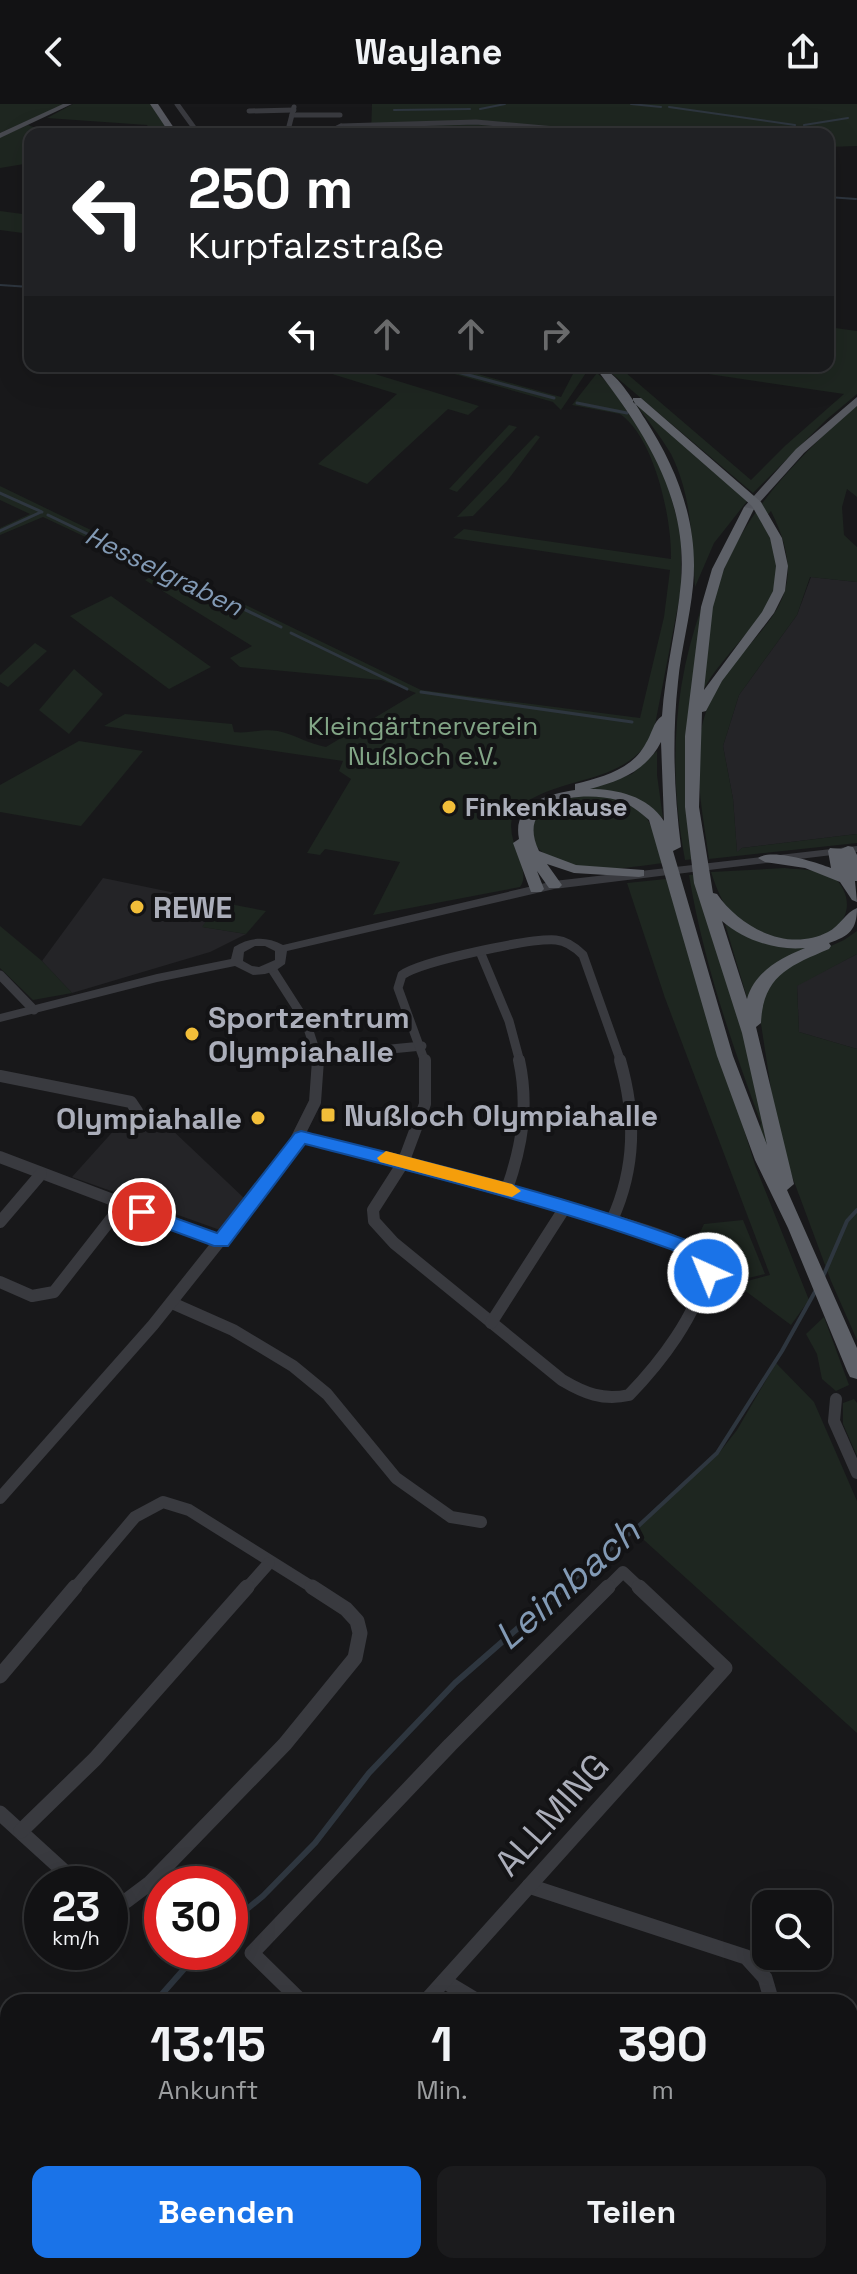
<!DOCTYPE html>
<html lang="de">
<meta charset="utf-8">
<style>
body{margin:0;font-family:"Space Grotesk",sans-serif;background:#1b1b1d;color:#f1f3f6;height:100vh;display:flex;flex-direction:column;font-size:30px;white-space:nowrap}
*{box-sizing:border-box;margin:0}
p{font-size:26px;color:#9c9ea0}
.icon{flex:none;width:44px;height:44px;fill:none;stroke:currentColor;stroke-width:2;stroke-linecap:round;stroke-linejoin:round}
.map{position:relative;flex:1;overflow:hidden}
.sheet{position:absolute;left:0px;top:1890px;width:858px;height:280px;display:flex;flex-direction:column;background:#121214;border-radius:24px 24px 0 0;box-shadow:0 8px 32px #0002,0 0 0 2px #313234}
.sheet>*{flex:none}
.banner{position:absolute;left:24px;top:24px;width:810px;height:244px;border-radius:16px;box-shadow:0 8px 32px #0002,0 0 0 2px #313234;background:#202124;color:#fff;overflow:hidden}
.buttons{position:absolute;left:752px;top:1786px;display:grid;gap:16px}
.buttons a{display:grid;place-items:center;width:80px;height:80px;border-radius:16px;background:#121214;box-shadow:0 8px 32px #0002,0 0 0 2px #313234;font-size:40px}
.speed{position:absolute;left:24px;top:1762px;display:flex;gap:16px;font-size:40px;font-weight:700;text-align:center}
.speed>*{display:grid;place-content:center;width:104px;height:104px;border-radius:50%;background:#121214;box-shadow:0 8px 32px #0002,0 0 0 2px #313234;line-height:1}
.speed small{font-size:20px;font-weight:400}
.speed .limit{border:12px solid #d22;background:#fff;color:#111}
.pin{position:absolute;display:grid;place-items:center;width:68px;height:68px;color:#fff;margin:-34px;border:4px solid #fff;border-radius:50%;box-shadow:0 2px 8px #0007}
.me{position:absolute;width:88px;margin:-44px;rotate:316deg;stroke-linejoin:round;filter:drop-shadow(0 0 6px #0008)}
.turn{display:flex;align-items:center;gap:28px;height:168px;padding:0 32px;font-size:36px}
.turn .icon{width:104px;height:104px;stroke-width:2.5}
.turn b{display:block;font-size:56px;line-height:68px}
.lanes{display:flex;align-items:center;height:76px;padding:0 32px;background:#0003;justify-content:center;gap:40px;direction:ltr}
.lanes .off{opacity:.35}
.eta{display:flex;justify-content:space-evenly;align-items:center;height:136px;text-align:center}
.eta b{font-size:48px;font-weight:800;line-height:56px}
.button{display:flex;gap:16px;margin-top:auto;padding:16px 32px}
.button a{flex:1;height:92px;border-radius:16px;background:#1a73e8;color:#fff;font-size:32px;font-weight:800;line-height:92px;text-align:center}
.button a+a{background:#1b1b1d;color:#f1f3f6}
header{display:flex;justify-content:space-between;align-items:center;height:104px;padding:0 32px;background:#121214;font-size:36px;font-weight:800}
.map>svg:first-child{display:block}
.built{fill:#242427}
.green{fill:#1e2620}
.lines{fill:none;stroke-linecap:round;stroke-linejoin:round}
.stream-far3{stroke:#2e363f;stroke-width:2}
.stream-far2{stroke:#2e363f;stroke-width:3}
.stream-far1{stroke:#2e363f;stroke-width:4}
.stream{stroke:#2e363f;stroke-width:6}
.minor-far3{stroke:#393a3f;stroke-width:5}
.minor-far2{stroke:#393a3f;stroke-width:9}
.minor-far1{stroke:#393a3f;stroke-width:12}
.minor{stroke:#393a3f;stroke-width:15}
.tertiary{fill:#393a3f;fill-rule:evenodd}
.secondary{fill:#47494f;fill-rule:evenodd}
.primary{fill:#55575e;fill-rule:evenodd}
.trunk{fill:#5d6067;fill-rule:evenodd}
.route{fill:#1a73e8;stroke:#114b97;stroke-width:2}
.slow{fill:#f59e0b}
.poi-dot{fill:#f2be39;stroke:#131315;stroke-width:3}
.labels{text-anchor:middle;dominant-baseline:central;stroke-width:8;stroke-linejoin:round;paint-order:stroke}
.far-water-label{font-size:26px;font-style:italic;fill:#829ab5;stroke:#131315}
.far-park-label{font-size:26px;fill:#82a586;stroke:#131315}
.far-poi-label{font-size:26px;font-weight:bold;fill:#abaeba;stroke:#131315;text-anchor:start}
.poi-label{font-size:30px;font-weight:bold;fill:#abaeba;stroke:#131315;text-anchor:start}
.near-street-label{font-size:36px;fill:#abaeba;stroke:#131315}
.near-water-label{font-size:38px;font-style:italic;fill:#829ab5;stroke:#131315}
</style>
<header><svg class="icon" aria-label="back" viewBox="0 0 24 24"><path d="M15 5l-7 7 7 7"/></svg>Waylane<svg class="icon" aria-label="share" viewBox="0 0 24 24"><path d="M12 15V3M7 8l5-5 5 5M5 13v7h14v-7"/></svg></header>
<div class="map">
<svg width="857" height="2170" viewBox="0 0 857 2170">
<rect width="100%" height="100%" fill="#18181a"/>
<g class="built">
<polygon points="811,473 857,478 857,730 742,744 737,749 733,695 723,642 739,591 797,511"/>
<polygon points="103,774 219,798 203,823 246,830 210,848 72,889 42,857"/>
<polygon points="857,850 857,945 799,928 797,881"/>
<polygon points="151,1006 245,1095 220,1126 72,1073 126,1013 131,1017"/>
</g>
<g class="green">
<polygon points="0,0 65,0 0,29"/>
<polygon points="73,0 151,0 171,30 153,30 147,21 47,14"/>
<polygon points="372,0 857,0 857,42 828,43 828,30 607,30 520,21 518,25 499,25 497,30 371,30"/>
<polygon points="28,21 41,26 89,29 30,30 30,59 0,64 0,33"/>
<polygon points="0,107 30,111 30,130 0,126"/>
<polygon points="828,223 857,227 857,290 826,316 753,389 603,262 618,262 751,376 786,341 844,290 654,262 828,262"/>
<polygon points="306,262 349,262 479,302 468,311 448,305 367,380 318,360 397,290"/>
<polygon points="426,262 449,262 561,293 577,262 590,263 561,306 553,298"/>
<path d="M597,269L609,280L662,360L681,430V486L654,626C633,676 578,671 535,693C530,696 523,698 519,702C495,729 535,763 520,783L373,811L400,758L325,745L320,751L307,749L351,675L339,667L343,657L104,622L125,610L232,620L234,628C249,630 262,624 278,627C296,631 309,640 326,643L416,589L381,576L240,563L230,554L252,542L145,476L160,468L43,413L0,431V424L30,410L0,396V382L421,586L640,614L664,513L670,466L453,434L464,425L671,455C672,416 655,334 620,310L572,301Z"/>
<path d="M632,295L748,396L714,439L695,483C692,437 692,392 671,350C660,331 645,313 632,295Z"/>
<path d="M857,300V393L847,385L842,403L844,431L857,443V478L810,473L797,511L739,591L723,642L733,695L737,748L742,744L857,730V739L709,755C703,709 690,653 706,608C737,524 824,513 771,407L761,418C811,493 732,530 701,590C704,563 705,536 711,510C728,421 793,359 857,300Z"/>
<polygon points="509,321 517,323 457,388 449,385"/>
<polygon points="536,331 540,333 507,377 473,412 457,413"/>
<polygon points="111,492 211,563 169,585 70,512"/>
<path d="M701,505L695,755L685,756C669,670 672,588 701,505Z"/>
<polygon points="35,539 47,547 8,583 0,578 0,571"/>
<polygon points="74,565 103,590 69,630 39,606"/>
<polygon points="79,637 143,647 81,722 0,708 0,681"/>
<polygon points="657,647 657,671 663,714 650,704 585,686 632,670"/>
<path d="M597,691C648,699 650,713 663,759C626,764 586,771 552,754C539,747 532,741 532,726C533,697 575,692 597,691Z"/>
<path d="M785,764C799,766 821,765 833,772C857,795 849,823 817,835C799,841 767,836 751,828C729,817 718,789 711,768Z"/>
<path d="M698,770L746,932L769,1048L758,1030L761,1019C731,938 703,856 689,771Z"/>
<polygon points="666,775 755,1061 809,1196 791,1221 736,1180 770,1171 665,894 627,779"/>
<polygon points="219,798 266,807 246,830 202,823"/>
<path d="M725,820L764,839L810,843C780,854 760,867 748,897Z"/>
<polygon points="0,822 42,857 72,889 33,896 0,864"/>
<polygon points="857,827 857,850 797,882 799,928 857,945 857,1236 831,1177 779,1037 759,907 772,874 793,859 844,836"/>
<polygon points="743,1116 765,1170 732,1178 721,1160 694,1141 704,1120"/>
<polygon points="824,1213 849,1281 836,1287 822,1275 817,1250 806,1230"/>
<polygon points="776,1259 814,1298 857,1397 857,1629 634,1427 719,1349 737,1326"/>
<polygon points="854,1295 857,1299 857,1352 843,1320 843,1299"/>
</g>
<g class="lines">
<g class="stream-far3">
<polyline points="631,0 661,3"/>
<polyline points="669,3 795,21"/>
<polyline points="480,5 505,0"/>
<polyline points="394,6 470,5"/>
<polyline points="804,21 848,14"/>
<polyline points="828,93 856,95"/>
<polyline points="0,181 30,183"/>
</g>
<g class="stream-far2">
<polyline points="435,262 554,294"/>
<polyline points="577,299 627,309"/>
<polyline points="0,389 42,408"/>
<polyline points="48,411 281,523"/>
<polyline points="0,427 41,408"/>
<polyline points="291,529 407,585"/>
<polyline points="421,588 632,618"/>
</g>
<g class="stream-far1">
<polyline points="822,1175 847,1117 857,1106"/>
<polyline points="562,1485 633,1427 717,1349 782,1247 816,1186"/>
</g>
<g class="stream">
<polyline points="230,1819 263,1792 315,1739 369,1669 455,1579 565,1483"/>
<polyline points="155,1898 199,1848"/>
<polyline points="144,2170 145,2162"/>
</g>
<g class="minor-far3">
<polyline points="177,0 195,25 208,30"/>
<polyline points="249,7 294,6"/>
<polyline points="292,11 340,11"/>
<polyline points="341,22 476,18 612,30"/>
<polyline points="287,30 294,3"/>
<polyline points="325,30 341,22"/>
</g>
<g class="minor-far2">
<polyline points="481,850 509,917 520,958"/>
<polyline points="272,865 306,918 319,958"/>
<polyline points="0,871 34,906"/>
<polyline points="319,952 422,942"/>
<path d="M425,958L398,884L402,871C422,857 531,834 556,836C567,837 575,843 583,851L621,958"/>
</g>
<g class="minor-far1">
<polyline points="0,972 131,998 137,1007"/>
<polyline points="301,1033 403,1059"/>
<polyline points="0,1053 221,1137"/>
<polyline points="403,1059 612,1116"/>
<path d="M403,1059L373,1106L374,1117L394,1139L562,1276C584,1289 603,1297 629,1291C661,1258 697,1211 707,1165C691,1135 643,1127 612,1116"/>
<polyline points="403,1059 425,1000 425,956"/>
<path d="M507,1085C522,1042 529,1002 519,956"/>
<path d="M612,1116C636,1063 636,1012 620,956"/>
<polyline points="0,1118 41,1070"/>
<polyline points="0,1178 32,1192 54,1188 122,1101"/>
<polyline points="172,1199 233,1226 293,1262 327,1290 396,1374 451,1413 481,1418"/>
<polyline points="491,1219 566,1102"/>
<polyline points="836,1295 834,1317 857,1369"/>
<polyline points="0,1394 153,1221 289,1050 315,998 318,956"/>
<polyline points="74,1485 135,1413 163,1398 189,1406 315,1485"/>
<polyline points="246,1485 269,1459"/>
<polyline points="606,1485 623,1468 641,1485"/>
</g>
<g class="minor">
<polyline points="0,1572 75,1483"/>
<polyline points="0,1709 78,1780"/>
<polyline points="21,1727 95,1655 247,1483"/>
<polyline points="529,1782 746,1853 765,1874 772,1898"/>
<polyline points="110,1800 126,1797 150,1779 285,1640 355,1554 360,1529 357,1517 346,1505 312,1483"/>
<polyline points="444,1877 479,1898"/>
<polyline points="302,1898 252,1849 450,1641 608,1483"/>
<polyline points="425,1898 725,1564 639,1483"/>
<polyline points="217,2162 223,2170"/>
</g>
<path class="tertiary" d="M857,742V748L554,785L287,847L285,860L275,867L265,870L253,871L235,862L157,878L0,918V910L157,870L231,855L234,843C250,833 266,832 283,841L554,777ZM255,842H265L275,847V856L259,863L252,862L243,857L244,848Z"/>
<g class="secondary">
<polygon points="63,0 72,0 0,34 0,29"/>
<polygon points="0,2024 8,2027 8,2052 0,2049"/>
<polygon points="528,2162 560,2162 564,2170 532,2170"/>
</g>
<g class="primary">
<polygon points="150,0 158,0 178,30 170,30"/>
<polygon points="857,293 857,302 804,349 752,407 744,407 744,403 796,345"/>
</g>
<g class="trunk">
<path d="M603,264C620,273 635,299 645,315C678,366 699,421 693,482C690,514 681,546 678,578C672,633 674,688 681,743L673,747L733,952L767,1041L742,929L694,779L685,703V632L701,503L712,465L744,403L754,405L724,465L713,503L704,586L762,508L773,487L776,462L770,434L752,402L633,298V294H641L761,398L782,434L788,462L785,487L774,509L722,577L706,607L702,608L699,703L713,789L717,790C740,823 787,849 828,828C840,822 846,808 857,804C857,826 849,832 829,839L831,842L829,845C789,862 763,872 761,919L756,923L794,1080L787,1086L857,1244V1275L850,1273L847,1267L788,1124L755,1056L717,952L649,716C640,708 629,699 617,696C581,686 514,695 539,747L576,761L644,766V772L639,773L574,769L547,760L562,781L559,784H549L537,767L544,785L541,788H531L513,739L519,735C512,700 547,690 575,686V680C602,673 632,666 646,639C652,630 653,618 662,612C665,567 677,523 681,478C688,395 646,330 598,267ZM661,638L664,717C648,692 617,685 590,685C620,677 646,667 661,638ZM722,817C744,836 776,847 805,844C781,854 755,867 747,895Z"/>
<path d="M848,742L853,743L857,751V777H855L857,798L852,796L840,778L805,764L765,758L758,754C772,744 815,758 831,764L828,747L830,744L841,745Z"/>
</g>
</g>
<path class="route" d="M301,1027C435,1060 568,1092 697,1140L708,1149L717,1169L714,1174H701L694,1158L684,1150C560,1104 433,1073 305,1040L228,1142H214L135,1113L133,1108L142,1102L217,1129L295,1029Z"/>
<polygon class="slow" points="386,1047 512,1080 521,1087 512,1093 380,1058 377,1054"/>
<g class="poi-dot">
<circle cx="449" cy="703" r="8"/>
<circle cx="137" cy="803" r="8"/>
<circle cx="192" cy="930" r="8"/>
<rect x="320" y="1003" width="16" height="16" rx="4"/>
<circle cx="258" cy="1014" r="8"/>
</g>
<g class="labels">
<g class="far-water-label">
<text transform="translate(164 467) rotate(26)">Hesselgraben</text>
</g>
<g class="far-park-label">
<text x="423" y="622">Kleingärtnerverein<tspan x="423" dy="30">Nußloch e.V.</tspan></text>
</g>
<g class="far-poi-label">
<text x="465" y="703">Finkenklause</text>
</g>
<g class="poi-label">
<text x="153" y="803">REWE</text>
<text x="208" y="913">Sportzentrum<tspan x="208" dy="34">Olympiahalle</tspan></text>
<text x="344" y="1011">Nußloch Olympiahalle</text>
<text x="242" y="1014" text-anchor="end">Olympiahalle</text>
</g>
<g class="near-street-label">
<text transform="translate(552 1711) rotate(-48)">ALLMING</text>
</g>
<g class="near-water-label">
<text transform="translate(567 1480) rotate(-41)">Leimbach</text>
</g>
</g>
</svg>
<div class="buttons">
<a><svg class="icon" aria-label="search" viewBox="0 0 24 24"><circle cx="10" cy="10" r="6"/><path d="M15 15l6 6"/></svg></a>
</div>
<div class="speed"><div>23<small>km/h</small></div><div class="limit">30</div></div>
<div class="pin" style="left:142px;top:1108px;background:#d93025"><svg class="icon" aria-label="arrive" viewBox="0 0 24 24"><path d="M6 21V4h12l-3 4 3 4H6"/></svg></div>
<svg class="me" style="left:708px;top:1169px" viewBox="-20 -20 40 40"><circle r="17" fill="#1a73e8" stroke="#fff" stroke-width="3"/><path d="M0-11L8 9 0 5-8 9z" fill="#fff"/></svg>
<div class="banner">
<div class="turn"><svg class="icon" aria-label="left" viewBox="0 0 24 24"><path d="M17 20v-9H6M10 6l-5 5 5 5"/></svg><div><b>250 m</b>Kurpfalzstraße</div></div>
<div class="lanes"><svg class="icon" aria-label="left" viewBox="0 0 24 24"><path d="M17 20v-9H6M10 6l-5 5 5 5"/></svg><svg class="icon off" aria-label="ahead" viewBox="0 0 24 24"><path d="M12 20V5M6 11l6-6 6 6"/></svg><svg class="icon off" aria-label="ahead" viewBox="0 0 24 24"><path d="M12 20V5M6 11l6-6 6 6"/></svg><svg class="icon off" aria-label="right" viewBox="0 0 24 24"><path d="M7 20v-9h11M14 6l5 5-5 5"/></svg></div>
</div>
<section class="sheet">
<div class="eta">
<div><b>13:15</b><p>Ankunft</p></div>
<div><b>1</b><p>Min.</p></div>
<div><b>390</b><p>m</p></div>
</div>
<div class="button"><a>Beenden</a><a>Teilen</a></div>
</section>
</div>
